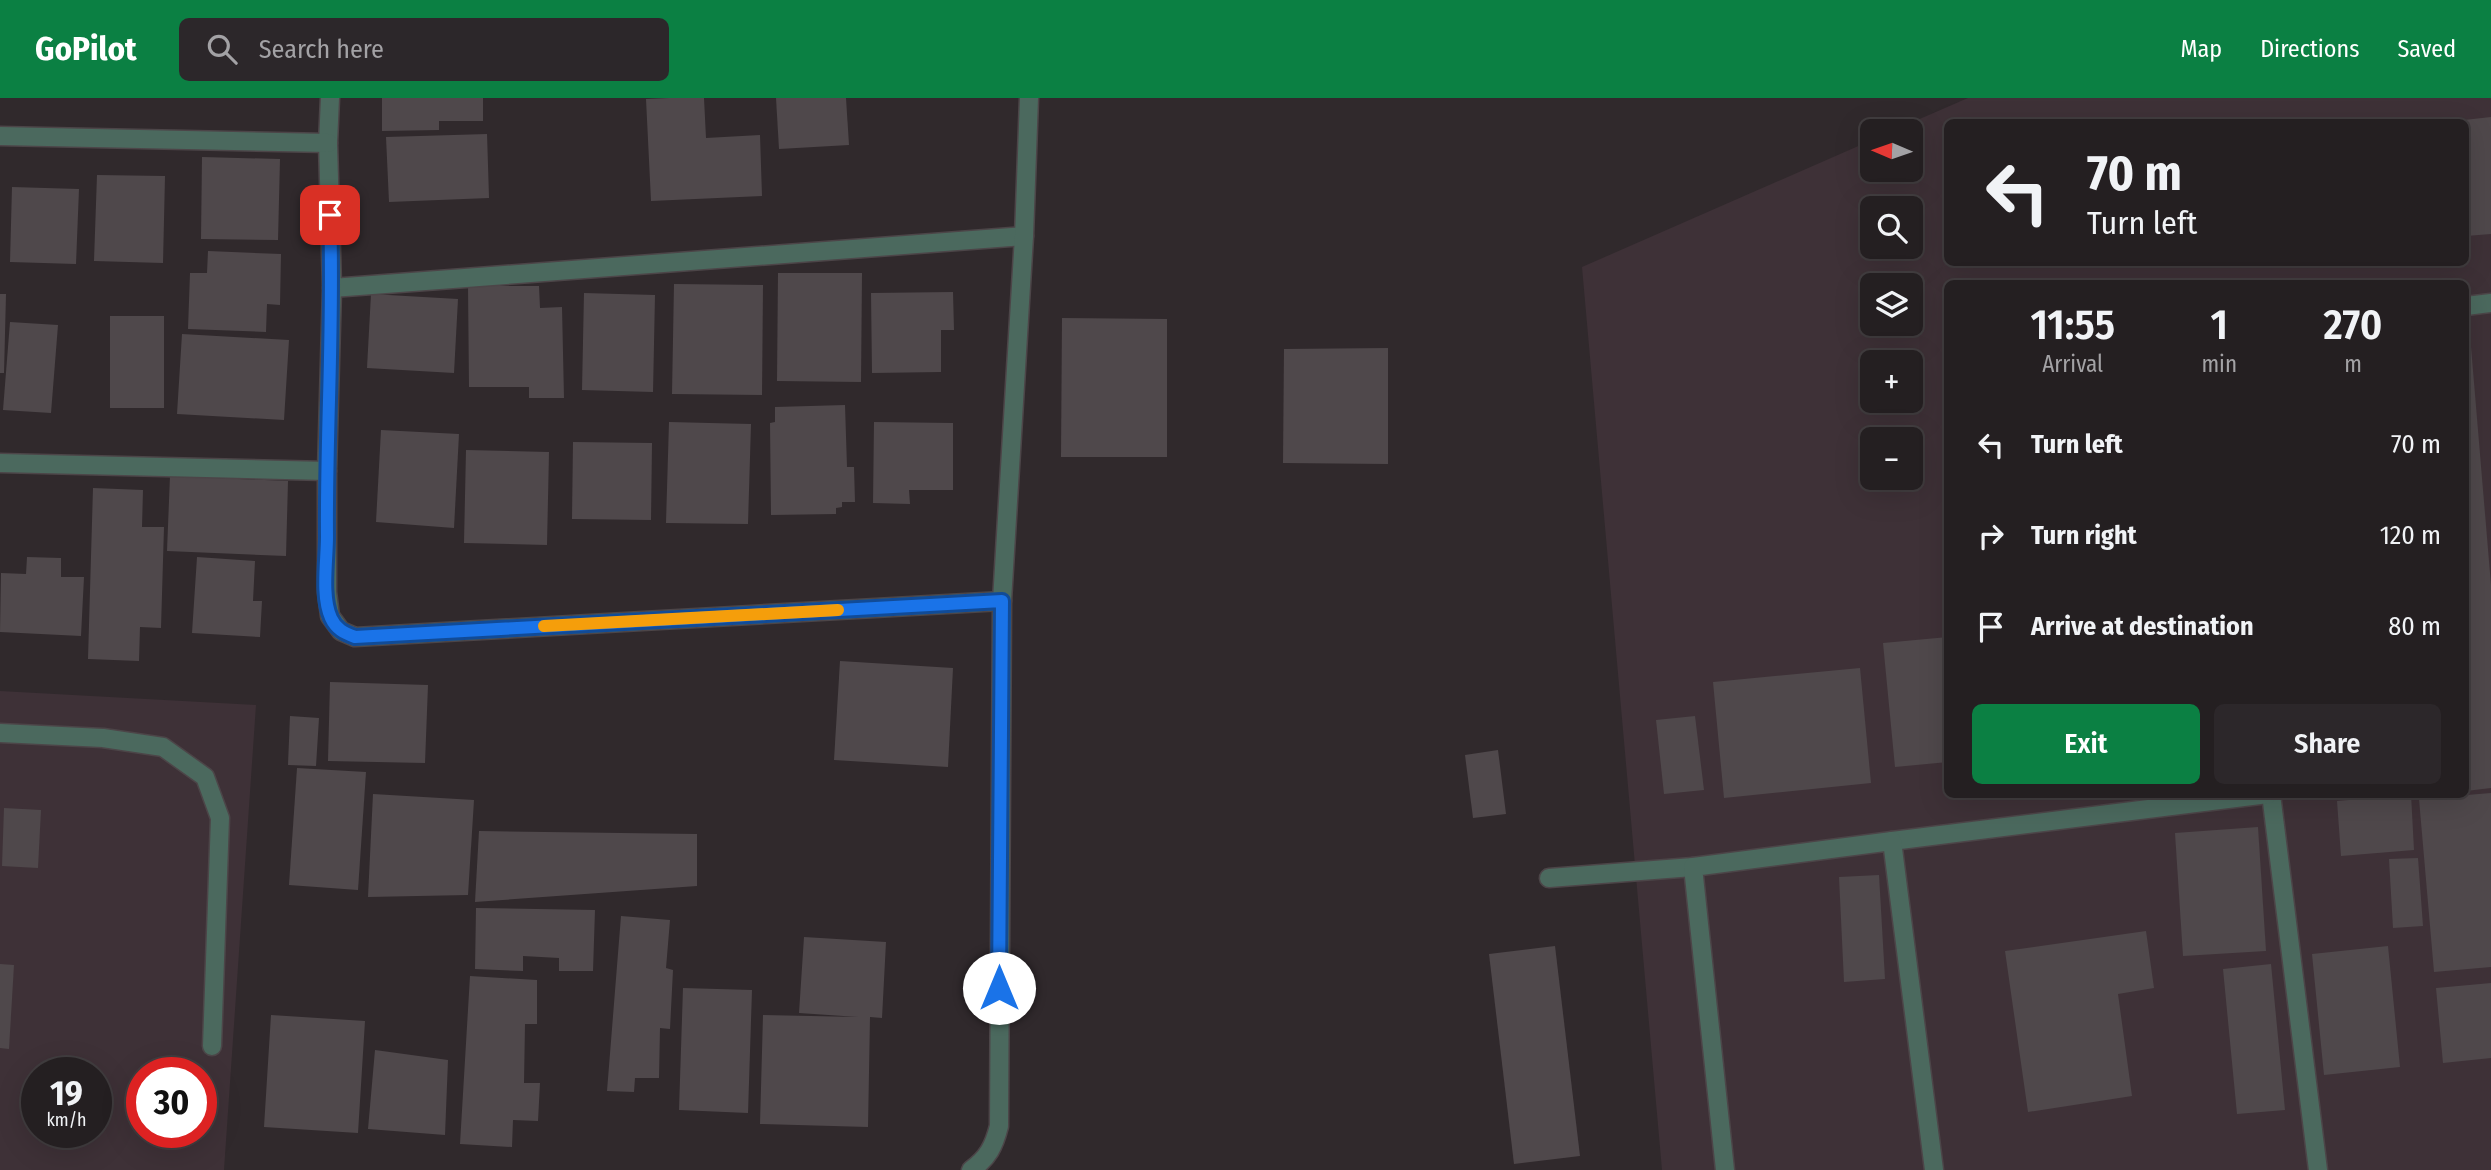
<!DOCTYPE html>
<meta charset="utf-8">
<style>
body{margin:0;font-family:"Fira Sans Condensed",sans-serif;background:#2c272a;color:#f1f3f6;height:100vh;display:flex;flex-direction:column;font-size:26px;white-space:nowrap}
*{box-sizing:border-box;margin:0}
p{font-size:23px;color:#a3a2a5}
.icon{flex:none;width:38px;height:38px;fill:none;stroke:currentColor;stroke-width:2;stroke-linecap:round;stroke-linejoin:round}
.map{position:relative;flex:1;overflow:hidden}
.side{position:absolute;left:1944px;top:182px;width:525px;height:518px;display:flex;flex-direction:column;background:#241f21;border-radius:10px;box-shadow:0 7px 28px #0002,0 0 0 2px #413d3f}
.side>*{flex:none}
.guide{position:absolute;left:1944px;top:21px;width:525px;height:147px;border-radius:10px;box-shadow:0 7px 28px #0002,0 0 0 2px #413d3f;background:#241f21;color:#f1f3f6;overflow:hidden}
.needle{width:46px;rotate:272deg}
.controls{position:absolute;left:1860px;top:21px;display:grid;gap:14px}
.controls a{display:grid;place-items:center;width:63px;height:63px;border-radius:10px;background:#241f21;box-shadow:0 7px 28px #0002,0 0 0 2px #413d3f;font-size:35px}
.speed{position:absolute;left:21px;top:959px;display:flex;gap:14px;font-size:35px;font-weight:700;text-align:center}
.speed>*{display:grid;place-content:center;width:91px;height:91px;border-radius:50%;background:#241f21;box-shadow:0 7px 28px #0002,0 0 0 2px #413d3f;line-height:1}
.speed small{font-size:18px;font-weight:400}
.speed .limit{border:10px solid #d22;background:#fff;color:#111}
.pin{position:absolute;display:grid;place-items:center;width:60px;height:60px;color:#fff;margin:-30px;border-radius:14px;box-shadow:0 4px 10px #0006}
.me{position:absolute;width:77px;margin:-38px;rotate:0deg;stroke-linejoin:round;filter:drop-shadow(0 0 5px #0008)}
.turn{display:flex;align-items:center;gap:24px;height:147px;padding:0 28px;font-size:32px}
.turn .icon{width:91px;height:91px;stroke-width:2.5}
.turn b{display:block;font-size:49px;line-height:60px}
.eta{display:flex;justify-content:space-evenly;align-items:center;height:119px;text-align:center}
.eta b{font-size:42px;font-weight:600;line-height:49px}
.button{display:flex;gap:14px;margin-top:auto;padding:14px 28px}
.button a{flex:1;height:80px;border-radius:10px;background:#0b8043;color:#fff;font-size:28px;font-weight:600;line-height:80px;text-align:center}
.button a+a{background:#2c272a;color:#f1f3f6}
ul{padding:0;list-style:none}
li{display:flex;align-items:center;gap:21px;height:91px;padding:0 28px}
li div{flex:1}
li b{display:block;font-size:26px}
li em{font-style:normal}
header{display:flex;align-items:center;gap:42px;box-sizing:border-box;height:98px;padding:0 35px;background:#0b8043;color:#fff}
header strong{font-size:33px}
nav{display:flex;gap:38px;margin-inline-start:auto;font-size:24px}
.search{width:490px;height:63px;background:#2c272a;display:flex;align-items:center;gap:18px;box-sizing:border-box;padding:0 24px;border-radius:10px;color:#a3a2a5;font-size:26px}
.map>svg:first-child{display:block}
.built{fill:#3e3137;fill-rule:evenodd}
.building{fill:#4f484b}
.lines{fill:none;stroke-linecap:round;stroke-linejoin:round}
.lane-casing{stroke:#4c4548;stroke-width:21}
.street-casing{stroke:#4c4548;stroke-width:21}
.lane{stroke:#4b695e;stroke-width:18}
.street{stroke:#4b695e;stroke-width:18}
.route-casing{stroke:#114b97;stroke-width:18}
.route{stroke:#1a73e8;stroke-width:12}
.slow{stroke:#f59e0b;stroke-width:12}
</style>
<header>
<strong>GoPilot</strong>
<div class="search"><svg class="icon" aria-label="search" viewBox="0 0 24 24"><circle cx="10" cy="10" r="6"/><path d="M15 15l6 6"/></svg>Search here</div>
<nav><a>Map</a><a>Directions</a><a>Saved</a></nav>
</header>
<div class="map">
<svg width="2491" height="1072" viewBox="0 0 2491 1072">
<rect width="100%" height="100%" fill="#30292c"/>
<g class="built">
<path d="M1968,0H2491V1072H1662L1582,169L1872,42V72H1911V33H1892ZM1948,24H2466V164H1948ZM1872,110H1911V149H1872ZM1948,186H2466V696H1948ZM1872,187H1911V226H1872ZM1872,264H1911V303H1872ZM1872,341H1911V380H1872Z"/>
<path d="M0,593L256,607L224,1072H0ZM37,975H96V1034H37ZM142,975H201V1034H142Z"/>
</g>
<g class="building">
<polygon points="382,0 483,0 483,23 439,23 439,32 382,33"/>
<polygon points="669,0 704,0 706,40 760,37 762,98 651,103 646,1"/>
<polygon points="776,0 846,0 849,47 779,51"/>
<polygon points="2491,19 2491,136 2466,138 2466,24 2455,23"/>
<polygon points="487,36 489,100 389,104 386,39"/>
<polygon points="202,59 280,61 278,142 201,141"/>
<polygon points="97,77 165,78 163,165 94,163"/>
<polygon points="12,89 79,91 76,166 10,164"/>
<polygon points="208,153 281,156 280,207 267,206 266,234 188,231 190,175 207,175"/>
<polygon points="778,175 862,175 861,284 777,283"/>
<polygon points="674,186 763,187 762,297 672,296"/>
<polygon points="468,188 539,188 540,210 562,209 564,300 529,300 529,289 469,289"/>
<polygon points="953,194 954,232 941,232 941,274 872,275 871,195"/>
<polygon points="584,195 655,197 653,294 582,292"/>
<polygon points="0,196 6,196 4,275 0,275"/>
<polygon points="371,196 458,201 454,275 367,270"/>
<rect x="110" y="218" width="54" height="92"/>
<polygon points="1062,220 1167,221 1167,359 1061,359"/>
<polygon points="10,224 58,227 51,315 3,312"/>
<polygon points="2466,225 2469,225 2491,487 2491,690 2466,693"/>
<polygon points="182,236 289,242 284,322 177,316"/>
<polygon points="1388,250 1388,366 1283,365 1284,251"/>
<polygon points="845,307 847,369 854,369 855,404 842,404 842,409 836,410 836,416 771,417 770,325 775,324 775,309"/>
<polygon points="669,324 751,326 748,426 666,425"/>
<polygon points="874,324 953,325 953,392 909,392 910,406 873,405"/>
<polygon points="381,332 459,336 454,430 376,424"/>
<polygon points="573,344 652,345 651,422 572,421"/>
<polygon points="466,352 549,354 547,447 464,445"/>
<polygon points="170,378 288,383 286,458 167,453"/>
<polygon points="93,390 143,392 142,429 164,429 161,530 140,529 139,563 88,561"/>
<polygon points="27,459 61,460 61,479 84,479 81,538 0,534 1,475 26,476"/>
<polygon points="197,459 255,463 253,503 262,503 260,539 192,535"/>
<polygon points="1948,539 1948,664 1895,669 1883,545"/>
<polygon points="840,563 953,570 948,669 834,662"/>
<polygon points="1860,570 1871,685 1724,700 1713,584"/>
<polygon points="330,584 428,587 425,665 328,663"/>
<polygon points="290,618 319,620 316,668 288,667"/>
<polygon points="1695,618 1704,692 1664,696 1656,622"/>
<polygon points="1498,652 1506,716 1473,720 1465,657"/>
<polygon points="297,670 366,674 358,792 289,787"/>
<polygon points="2491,695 2491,869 2434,874 2419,701"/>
<polygon points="373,696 474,702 468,797 368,799"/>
<polygon points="2373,696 2411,696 2414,752 2341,758 2337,703 2373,700"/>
<polygon points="4,710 41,712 38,770 2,768"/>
<polygon points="2258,729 2266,853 2183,858 2175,735"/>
<polygon points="479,733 697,736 697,788 475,804"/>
<polygon points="2418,760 2423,828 2393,830 2389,761"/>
<polygon points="1879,777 1885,881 1844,884 1839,779"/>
<polygon points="476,810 595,812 593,873 559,873 559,860 523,858 523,873 475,871"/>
<polygon points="621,818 670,822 666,870 673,872 670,931 660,930 659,980 635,980 634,994 607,993"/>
<polygon points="2146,833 2154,890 2118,896 2132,998 2028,1014 2005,853"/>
<polygon points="804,839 886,844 882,920 870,919 868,1029 760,1026 763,917 858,919 799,915"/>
<polygon points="1555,848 1580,1058 1514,1066 1489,856"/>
<polygon points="2388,848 2400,969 2324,977 2312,856"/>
<polygon points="0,866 14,867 9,951 0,950"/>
<polygon points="2271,866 2285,1012 2237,1016 2223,871"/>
<polygon points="470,878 537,882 537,926 525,926 524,985 540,985 538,1023 513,1022 512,1049 460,1046"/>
<polygon points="2491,885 2491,960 2443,965 2436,890"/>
<polygon points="683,890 752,892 748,1015 679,1012"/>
<polygon points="271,917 365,923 358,1035 264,1029"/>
<polygon points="375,952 448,962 445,1037 368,1031"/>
</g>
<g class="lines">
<defs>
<g id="lane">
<polyline points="2466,208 2491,205"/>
<polyline points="0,635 103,640 163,649 205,679 220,720 212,948"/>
<polyline points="2271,696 2318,1072"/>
<polyline points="1892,743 2268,696"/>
<polyline points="1549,780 1693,769"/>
<polyline points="1725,1072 1693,769 1892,743 1934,1072"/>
</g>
<g id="street">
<polyline points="330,0 328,45 332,190 1024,138"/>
<polyline points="0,38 328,45"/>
<polyline points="332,190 327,373 327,494 330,518 341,533 355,539 1002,503"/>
<polyline points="0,365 327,373"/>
<path d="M971,1072C988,1060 994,1048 999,1028L1002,503L1024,138L1029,0"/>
</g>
</defs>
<use href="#lane" class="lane-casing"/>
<use href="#street" class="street-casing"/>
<use href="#lane" class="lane"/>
<use href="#street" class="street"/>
</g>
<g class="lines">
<defs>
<path id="route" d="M330,117C334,225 326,332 327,439C327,463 321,498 331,520C336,531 344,535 355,539L1002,503L999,890"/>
</defs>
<use href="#route" class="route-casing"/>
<use href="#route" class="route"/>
<polyline class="slow" points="544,528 838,512"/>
</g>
</svg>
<div class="controls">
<a><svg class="needle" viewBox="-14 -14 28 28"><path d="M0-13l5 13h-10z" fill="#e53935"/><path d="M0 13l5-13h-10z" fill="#a3a2a5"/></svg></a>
<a><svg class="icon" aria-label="search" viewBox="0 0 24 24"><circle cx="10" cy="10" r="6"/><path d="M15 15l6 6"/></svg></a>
<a><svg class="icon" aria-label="layers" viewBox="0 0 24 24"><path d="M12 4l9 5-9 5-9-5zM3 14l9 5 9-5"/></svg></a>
<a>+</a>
<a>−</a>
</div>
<div class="speed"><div>19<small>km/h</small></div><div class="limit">30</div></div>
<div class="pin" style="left:330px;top:117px;background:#d93025"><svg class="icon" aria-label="arrive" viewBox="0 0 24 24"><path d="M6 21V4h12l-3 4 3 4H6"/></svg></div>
<svg class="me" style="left:999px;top:890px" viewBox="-20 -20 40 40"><circle r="19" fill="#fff"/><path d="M0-13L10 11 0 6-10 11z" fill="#1a73e8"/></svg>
<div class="guide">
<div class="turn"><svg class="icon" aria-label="left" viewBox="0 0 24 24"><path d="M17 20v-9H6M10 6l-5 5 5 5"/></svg><div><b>70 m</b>Turn left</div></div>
</div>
<section class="side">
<div class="eta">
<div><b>11:55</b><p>Arrival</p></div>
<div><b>1</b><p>min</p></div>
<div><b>270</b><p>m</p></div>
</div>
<ul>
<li><svg class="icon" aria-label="left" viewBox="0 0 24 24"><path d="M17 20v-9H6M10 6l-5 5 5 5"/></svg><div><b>Turn left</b></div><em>70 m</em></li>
<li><svg class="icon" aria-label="right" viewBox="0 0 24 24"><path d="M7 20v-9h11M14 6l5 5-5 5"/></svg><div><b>Turn right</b></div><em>120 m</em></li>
<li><svg class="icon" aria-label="arrive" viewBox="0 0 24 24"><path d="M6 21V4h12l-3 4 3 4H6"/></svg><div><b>Arrive at destination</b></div><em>80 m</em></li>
</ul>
<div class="button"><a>Exit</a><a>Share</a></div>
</section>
</div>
